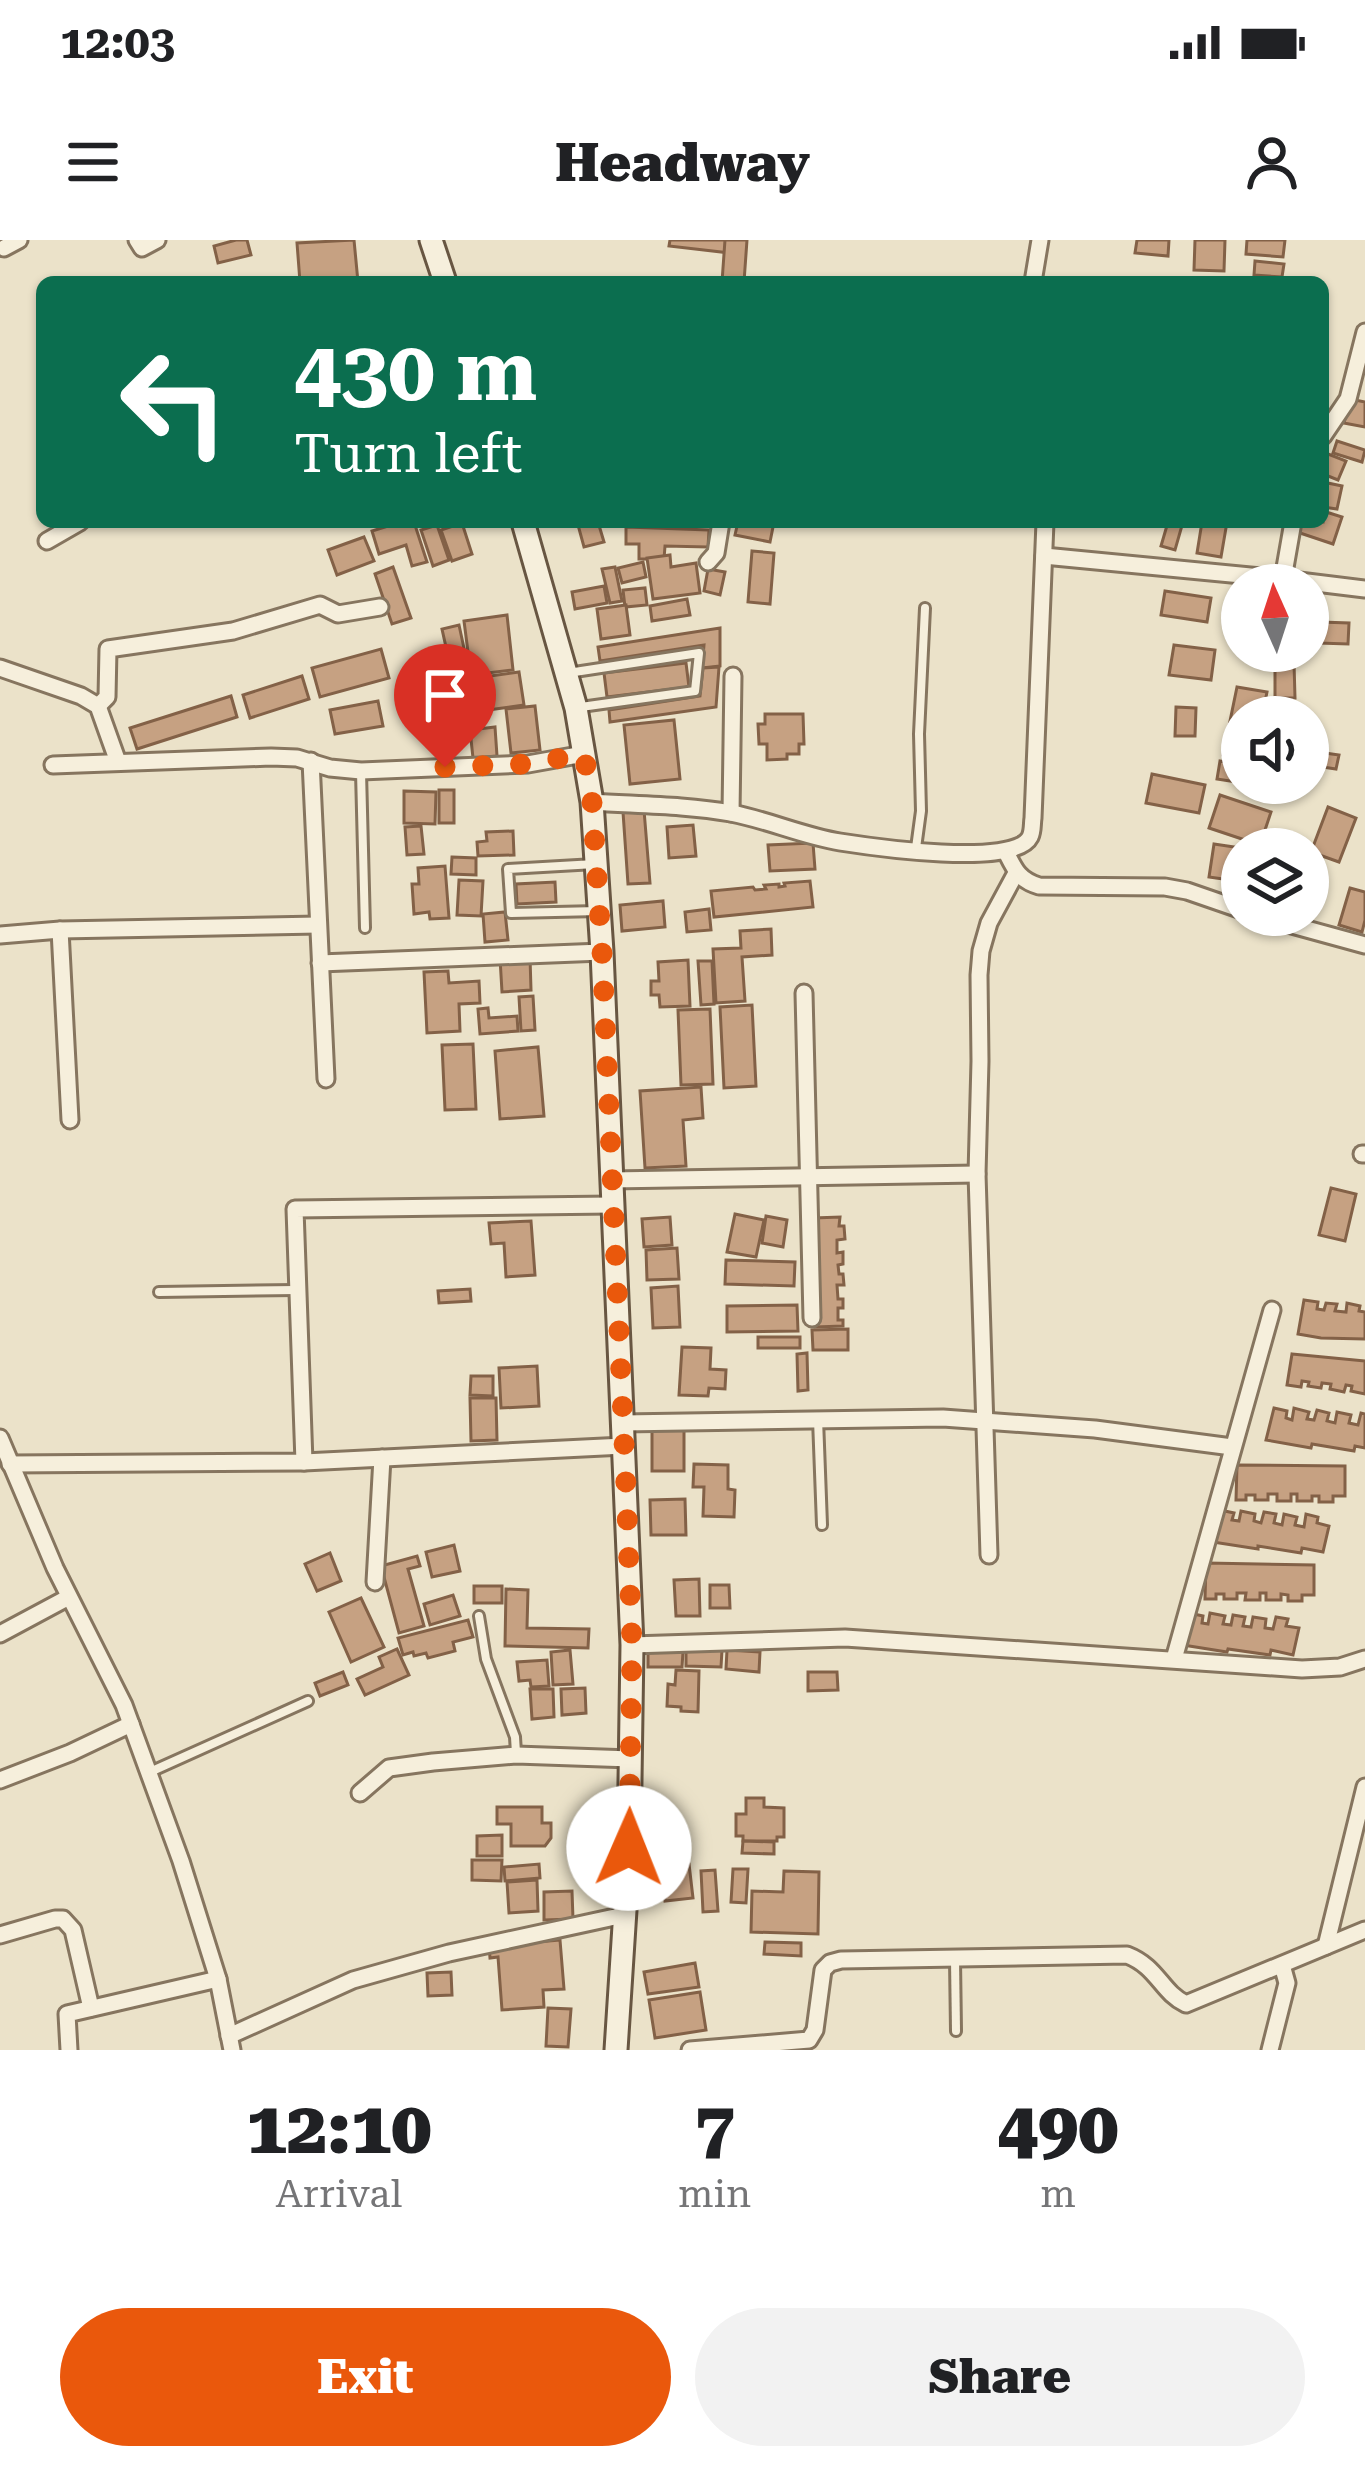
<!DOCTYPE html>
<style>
body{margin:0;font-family:"Roboto Serif",serif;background:#f2f2f2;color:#202124;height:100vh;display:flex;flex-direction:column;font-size:45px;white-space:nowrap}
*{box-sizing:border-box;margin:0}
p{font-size:39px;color:#757577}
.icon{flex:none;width:66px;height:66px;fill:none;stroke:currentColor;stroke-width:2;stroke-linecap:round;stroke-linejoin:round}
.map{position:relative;height:1810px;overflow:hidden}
.panel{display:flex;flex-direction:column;background:#fff;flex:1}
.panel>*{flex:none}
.guide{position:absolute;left:36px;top:36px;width:1293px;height:252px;border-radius:18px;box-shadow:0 3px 9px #0004;background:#0b6e4f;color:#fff;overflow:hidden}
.needle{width:78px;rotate:357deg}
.controls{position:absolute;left:1221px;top:324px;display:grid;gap:24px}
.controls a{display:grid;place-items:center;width:108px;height:108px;border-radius:50%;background:#fff;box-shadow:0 3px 9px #0004;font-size:60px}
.pin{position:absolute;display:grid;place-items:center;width:102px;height:102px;color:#fff;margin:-123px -51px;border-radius:50% 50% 50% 0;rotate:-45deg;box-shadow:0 0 12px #0007}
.pin .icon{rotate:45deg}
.me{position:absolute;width:132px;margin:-66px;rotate:1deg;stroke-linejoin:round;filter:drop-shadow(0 0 9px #0008)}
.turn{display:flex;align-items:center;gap:42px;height:252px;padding:0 60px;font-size:54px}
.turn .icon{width:156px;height:156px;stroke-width:2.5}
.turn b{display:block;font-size:84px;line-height:102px}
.eta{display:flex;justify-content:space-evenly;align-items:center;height:204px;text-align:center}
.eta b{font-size:72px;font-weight:800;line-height:84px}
.button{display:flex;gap:24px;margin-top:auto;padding:24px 60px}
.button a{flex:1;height:138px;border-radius:72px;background:#ea580c;color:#fff;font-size:48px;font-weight:800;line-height:138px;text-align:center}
.button a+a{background:#f2f2f2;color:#202124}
.status{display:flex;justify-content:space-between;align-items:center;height:84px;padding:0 60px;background:#fff;direction:ltr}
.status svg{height:33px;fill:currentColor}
header{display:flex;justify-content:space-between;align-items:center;height:156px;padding:0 60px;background:#fff;font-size:54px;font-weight:800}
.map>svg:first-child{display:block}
.building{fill:#c6a182;stroke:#836147;stroke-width:3}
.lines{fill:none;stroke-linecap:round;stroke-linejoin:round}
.service-casing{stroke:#86755f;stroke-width:14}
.minor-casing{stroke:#86755f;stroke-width:21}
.secondary-casing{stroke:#685642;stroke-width:27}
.service{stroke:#f6efdc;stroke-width:8}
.minor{stroke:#f6efdc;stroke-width:15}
.secondary{stroke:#f6efdc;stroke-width:21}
.route{stroke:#ea580c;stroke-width:21;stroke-dasharray:0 37.8}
</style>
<div class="status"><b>12:03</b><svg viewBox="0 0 49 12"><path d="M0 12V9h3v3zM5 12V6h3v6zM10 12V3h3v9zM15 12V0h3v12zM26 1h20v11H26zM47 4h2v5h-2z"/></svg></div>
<header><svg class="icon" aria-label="menu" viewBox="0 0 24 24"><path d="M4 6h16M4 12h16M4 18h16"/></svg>Headway<svg class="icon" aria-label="person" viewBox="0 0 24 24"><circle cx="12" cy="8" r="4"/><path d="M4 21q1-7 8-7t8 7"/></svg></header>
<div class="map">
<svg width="1365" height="1810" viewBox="0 0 1365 1810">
<rect width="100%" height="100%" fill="#ebe2c9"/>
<g class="building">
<polygon points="236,0 247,0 251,15 218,23 214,6"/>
<polygon points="354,0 358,42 300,42 297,3"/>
<polygon points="670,0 731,0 730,13 669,6"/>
<polygon points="725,0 747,0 744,42 722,42"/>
<polygon points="1137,0 1169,0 1168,16 1135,13"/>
<polygon points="1195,0 1225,0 1224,31 1194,30"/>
<polygon points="1247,0 1285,0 1283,17 1246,14"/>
<polygon points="1255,21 1284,24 1282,37 1254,35"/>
<polygon points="1350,159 1365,162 1365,187 1344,183"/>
<polygon points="1337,201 1365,210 1362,222 1333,213"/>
<polygon points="1323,212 1346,221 1338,240 1323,234"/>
<polygon points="1323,242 1342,246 1337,269 1323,267"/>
<polygon points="1323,271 1342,277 1333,304 1297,292 1300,282 1323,282"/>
<polygon points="401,282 414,282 427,322 412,326 406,305 379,314 372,291"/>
<polygon points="598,282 604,302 584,307 578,285"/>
<polygon points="738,282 774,282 770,302 735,295"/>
<polygon points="1168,282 1183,282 1175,310 1161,306"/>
<polygon points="1202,282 1227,282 1221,317 1197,313"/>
<polygon points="462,283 472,314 452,321 441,290"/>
<polygon points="437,285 449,320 433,326 421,290"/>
<polygon points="626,287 709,290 708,307 665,306 664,319 639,319 639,304 626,304"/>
<polygon points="364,297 374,321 337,335 328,310"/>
<polygon points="752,311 774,313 770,364 748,362"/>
<polygon points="670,315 671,327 696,323 700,353 653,359 647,318"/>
<polygon points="643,322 646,337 622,343 618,328"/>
<polygon points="393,327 411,378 392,384 375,334"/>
<polygon points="615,327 622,361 610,363 602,329"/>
<polygon points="708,329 725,332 720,355 704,351"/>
<polygon points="604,346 607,363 575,369 572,352"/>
<polygon points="645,348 647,365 625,367 623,350"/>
<polygon points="1165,351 1211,358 1207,382 1161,375"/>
<polygon points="687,359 690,375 652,381 650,366"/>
<polygon points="626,365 630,395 601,399 597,369"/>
<polygon points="507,375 513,430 471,435 464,381"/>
<polygon points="1320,382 1349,383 1348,404 1319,403"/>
<polygon points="459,385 465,413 448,416 442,389"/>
<polygon points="720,388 720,426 702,428 704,405 600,421 598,407"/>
<polygon points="1174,405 1215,410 1211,440 1169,435"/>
<polygon points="381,409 389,438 320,457 312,428"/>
<polygon points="686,423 689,447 607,457 604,433"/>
<polygon points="1275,423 1294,423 1295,458 1275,458"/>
<polygon points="719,427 716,467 610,482 609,470 700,456 703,428"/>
<polygon points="519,432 524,465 488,470 483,437"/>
<polygon points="302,436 309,459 250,478 243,455"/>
<polygon points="1237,447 1267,452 1262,477 1242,477 1242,518 1223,515"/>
<polygon points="231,456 237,477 137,509 130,488"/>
<polygon points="378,461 383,486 335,494 330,470"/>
<polygon points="535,466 540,510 511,513 506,469"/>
<polygon points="1176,467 1196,468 1195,496 1175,496"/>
<polygon points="765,474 803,474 804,504 799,504 799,514 787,514 787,519 767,520 767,504 759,504 758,484 765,484"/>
<polygon points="674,480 680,539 630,544 624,485"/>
<polygon points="495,487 497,516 473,518 470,490"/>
<polygon points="1311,511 1339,515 1336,529 1309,525"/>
<polygon points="1220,521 1242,525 1242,543 1282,543 1281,549 1217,539"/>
<polygon points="1152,534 1205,545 1199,573 1146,563"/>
<rect x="439" y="550" width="15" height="33"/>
<polygon points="404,551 436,552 435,584 404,583"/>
<polygon points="1220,555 1271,572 1260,605 1209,588"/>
<polygon points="1328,567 1356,578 1339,622 1311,612"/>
<polygon points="644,570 650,643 628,644 623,572"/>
<polygon points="693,585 696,616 669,618 667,587"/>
<polygon points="421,586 424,614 407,615 405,587"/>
<polygon points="513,591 514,615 478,616 477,602 487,601 486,592"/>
<polygon points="813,603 815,629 770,631 768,605"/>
<polygon points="1214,604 1241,608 1237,641 1209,637"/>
<polygon points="452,617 476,618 476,635 451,634"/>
<polygon points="445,626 449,678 430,679 429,672 414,674 412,644 419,644 418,628"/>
<polygon points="459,640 483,641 481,676 457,675"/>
<polygon points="810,641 813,667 714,677 711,651 753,647 755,650 766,649 764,645 779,644 779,647 785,646 784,643"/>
<polygon points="555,642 556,662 517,664 516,644"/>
<polygon points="1350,648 1365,652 1365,680 1362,692 1339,685"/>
<polygon points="663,661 665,687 622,691 620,665"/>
<polygon points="709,669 711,690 687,692 685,672"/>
<polygon points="505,672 508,700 485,702 483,674"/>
<polygon points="771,689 772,715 742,717 745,761 716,763 713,709 741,708 740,691"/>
<polygon points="530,717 531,750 502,752 500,718"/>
<polygon points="688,720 690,766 660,767 659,755 651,755 651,741 659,741 658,722"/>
<polygon points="698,721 712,721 714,764 701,765"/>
<polygon points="448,731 449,743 479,741 480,763 459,764 460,791 427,793 424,732"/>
<polygon points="533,756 535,790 521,791 519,757"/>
<polygon points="752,765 756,846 724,848 720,767"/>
<polygon points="488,768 489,778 517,776 518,791 480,794 478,769"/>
<polygon points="710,769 713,844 681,845 678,770"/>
<polygon points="473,804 476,869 445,870 442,805"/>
<polygon points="538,807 544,876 500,879 495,811"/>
<polygon points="701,847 703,878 683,880 686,926 645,928 640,851"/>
<polygon points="1331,948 1356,954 1345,1001 1319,995"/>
<polygon points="735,974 764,980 756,1017 727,1012"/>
<polygon points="766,976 787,980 783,1007 762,1003"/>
<polygon points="670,977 672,1005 644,1007 642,979"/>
<polygon points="840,977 839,986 844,986 845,999 837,1000 837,1013 843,1012 843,1024 838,1025 839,1034 843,1034 844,1045 837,1045 838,1059 843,1059 843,1068 838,1068 838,1080 843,1080 843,1086 815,1087 814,978"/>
<polygon points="531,981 535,1035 506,1037 504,1003 491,1004 489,983"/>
<polygon points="677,1008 679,1039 647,1040 646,1010"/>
<polygon points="726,1020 795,1022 794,1046 725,1044"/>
<polygon points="678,1046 680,1087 653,1088 651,1048"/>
<polygon points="470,1049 471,1061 439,1063 438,1051"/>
<polygon points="1304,1060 1318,1062 1317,1069 1324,1070 1326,1063 1337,1064 1335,1071 1346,1072 1347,1063 1360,1066 1359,1071 1365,1072 1365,1099 1321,1098 1298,1094"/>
<polygon points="797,1065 798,1091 727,1092 727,1066"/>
<polygon points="848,1089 848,1110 813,1110 812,1090"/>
<rect x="758" y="1097" width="42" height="11"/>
<polygon points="682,1107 711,1108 710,1129 726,1130 725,1149 709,1148 708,1156 679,1155"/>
<polygon points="807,1113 808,1150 798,1151 797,1114"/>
<polygon points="1292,1114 1365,1121 1365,1154 1351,1151 1352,1146 1346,1145 1344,1152 1330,1149 1331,1144 1322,1143 1321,1148 1308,1146 1309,1142 1302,1141 1301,1147 1287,1145"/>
<polygon points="537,1126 539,1166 501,1168 499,1128"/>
<polygon points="471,1136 493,1136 493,1156 470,1155"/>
<polygon points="470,1158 496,1158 497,1200 471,1201"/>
<polygon points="1274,1168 1287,1171 1286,1178 1292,1180 1294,1168 1309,1172 1307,1179 1314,1180 1317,1170 1329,1173 1327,1181 1335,1183 1337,1172 1351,1175 1349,1183 1358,1185 1361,1173 1365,1174 1365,1208 1355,1206 1354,1211 1312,1204 1311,1208 1266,1200"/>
<rect x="652" y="1187" width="32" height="44"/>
<polygon points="694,1224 728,1225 728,1249 735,1250 734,1277 703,1276 704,1247 693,1247"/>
<polygon points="1237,1225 1345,1226 1345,1256 1333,1256 1333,1262 1319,1262 1319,1256 1312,1256 1312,1261 1297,1261 1297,1254 1291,1254 1291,1261 1277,1261 1277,1254 1268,1254 1268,1260 1255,1260 1255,1255 1246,1255 1246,1260 1236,1260"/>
<polygon points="685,1259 686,1295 651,1295 650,1260"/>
<polygon points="1220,1270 1234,1273 1232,1280 1239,1281 1241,1271 1255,1274 1254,1281 1261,1283 1264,1272 1276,1274 1274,1283 1282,1285 1284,1274 1297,1277 1295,1285 1304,1287 1306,1274 1318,1277 1317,1283 1329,1286 1323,1312 1302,1308 1301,1313 1258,1306 1258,1309 1213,1302"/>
<polygon points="454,1305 460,1331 432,1337 426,1312"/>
<polygon points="330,1313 341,1341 317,1351 305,1324"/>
<polygon points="417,1316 420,1326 408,1329 424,1386 399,1393 381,1326"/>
<polygon points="1206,1323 1314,1325 1314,1355 1302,1355 1302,1361 1288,1361 1288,1355 1281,1354 1281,1360 1266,1360 1266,1353 1260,1353 1260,1360 1245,1360 1246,1353 1237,1353 1237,1359 1224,1359 1224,1354 1216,1354 1216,1359 1205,1359"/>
<polygon points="699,1339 700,1376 676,1376 674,1340"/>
<polygon points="710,1345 729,1345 730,1368 710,1368"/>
<rect x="474" y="1346" width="28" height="17"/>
<polygon points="506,1349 528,1350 527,1388 589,1389 588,1408 505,1406"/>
<polygon points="453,1355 460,1376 430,1385 424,1364"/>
<polygon points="361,1358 384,1407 351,1422 329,1372"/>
<polygon points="1189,1373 1203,1376 1202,1383 1208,1384 1210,1373 1225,1376 1223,1384 1231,1385 1233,1375 1245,1377 1243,1386 1251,1387 1253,1377 1266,1379 1265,1388 1273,1389 1276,1377 1288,1379 1286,1386 1299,1388 1293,1415 1271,1410 1270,1415 1228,1409 1227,1412 1183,1405"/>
<polygon points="468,1380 473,1397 453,1402 455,1411 428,1418 426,1413 414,1416 413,1412 403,1415 398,1398"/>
<polygon points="397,1409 409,1435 365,1455 357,1439 383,1427 379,1417"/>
<polygon points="570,1410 573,1444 553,1445 551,1412"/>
<polygon points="686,1410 722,1410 721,1427 686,1426"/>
<polygon points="727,1410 760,1412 759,1432 726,1429"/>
<polygon points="648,1412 683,1412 682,1427 648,1427"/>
<polygon points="547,1420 549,1446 531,1447 530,1440 519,1441 517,1422"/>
<polygon points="676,1430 699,1431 698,1472 681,1471 681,1467 667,1466 668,1444 675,1445"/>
<polygon points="343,1432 348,1445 320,1456 315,1443"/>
<polygon points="808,1432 837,1432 838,1450 808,1451"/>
<polygon points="585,1448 586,1473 562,1475 561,1449"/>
<polygon points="530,1449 553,1449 554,1477 532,1479"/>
<polygon points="746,1558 764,1558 764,1567 784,1568 784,1597 777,1597 777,1601 743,1601 743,1596 736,1596 736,1574 746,1574"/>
<polygon points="497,1567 542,1567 542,1583 551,1583 551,1598 545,1606 511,1606 511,1584 497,1584"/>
<polygon points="676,1592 677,1608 644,1608 644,1593"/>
<polygon points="502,1595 502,1616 477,1616 477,1596"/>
<polygon points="743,1601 774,1602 774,1614 742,1613"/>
<polygon points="472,1620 502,1620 501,1641 472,1640"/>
<polygon points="539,1624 540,1638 505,1641 504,1627"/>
<polygon points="689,1624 693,1658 665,1661 664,1646 668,1645 666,1626"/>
<polygon points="733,1629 748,1629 746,1663 731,1662"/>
<polygon points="715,1630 718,1671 703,1672 701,1631"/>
<polygon points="784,1631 819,1632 818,1694 751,1692 752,1651 783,1652"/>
<polygon points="537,1640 538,1671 509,1673 507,1642"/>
<polygon points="572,1651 573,1679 544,1680 544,1652"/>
<polygon points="560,1700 564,1749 543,1750 544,1767 502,1770 498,1717 490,1718 489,1706"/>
<polygon points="765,1702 801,1703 801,1716 764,1714"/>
<polygon points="695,1723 699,1747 648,1754 644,1732"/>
<polygon points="451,1732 452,1755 428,1756 427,1733"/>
<polygon points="700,1752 706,1790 655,1798 649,1760"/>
<polygon points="548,1768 571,1769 568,1807 546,1806"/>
</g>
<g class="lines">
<defs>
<g id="service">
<polyline points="568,433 699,413 695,451 581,467"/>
<polyline points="361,532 365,688"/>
<polyline points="916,608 921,571 919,494 925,368"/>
<polyline points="595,624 508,629 511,673 599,671"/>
<polyline points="159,1052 296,1050"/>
<polyline points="818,1179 822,1285"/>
<polyline points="479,1376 486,1419 515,1497 516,1513"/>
<polyline points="150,1532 308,1461"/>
<polyline points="955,1720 956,1791"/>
</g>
<g id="minor">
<polyline points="137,0 142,8 157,0"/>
<polyline points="4,8 19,0"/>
<polyline points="1033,42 1040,0"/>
<polyline points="1323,196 1348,159 1365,92"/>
<polyline points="47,301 80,282"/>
<polyline points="1044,316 1283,339 1293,282"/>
<polyline points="708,322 716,313 721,282"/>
<polyline points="1283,339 1365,349"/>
<polyline points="0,428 81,456 98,466 118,522"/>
<polyline points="98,466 107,457 108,409 233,391 320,365 338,374 380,367"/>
<polyline points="311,521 326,839"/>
<polyline points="53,525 271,517 297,518 330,528 361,531 528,524 584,514"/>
<path d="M592,562C638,565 686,565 731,573C768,580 803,596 840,602C872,607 1015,628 1030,597C1033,591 1032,584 1033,578L1045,282"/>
<polyline points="731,573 733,436"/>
<path d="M1006,612C1015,630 1019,640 1039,646L1165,647L1187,651L1242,670"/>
<polyline points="1255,675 1365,705"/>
<polyline points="60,690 70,880"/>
<polyline points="0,695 60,690 318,685"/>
<polyline points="320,723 602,712"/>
<polyline points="804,753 812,1078"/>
<polyline points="1362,914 1365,914"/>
<polyline points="611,940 977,934"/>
<polyline points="623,1183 943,1178 1095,1189 1232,1207"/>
<polyline points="0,1198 55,1328 124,1465 181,1621 218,1739 232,1810"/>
<polyline points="304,1222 295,969 612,965"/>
<polyline points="10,1224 304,1222 624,1206"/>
<polyline points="989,1315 977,934 980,821 979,735 981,711 989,683 1016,633"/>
<polyline points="375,1342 382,1218"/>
<polyline points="0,1394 69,1357"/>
<polyline points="632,1405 845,1398 1302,1429 1340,1427 1365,1419"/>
<polyline points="1174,1419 1272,1070"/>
<polyline points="0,1540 70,1513 131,1484"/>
<polyline points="360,1553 389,1528 433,1522 516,1515 631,1519"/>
<polyline points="0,1695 55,1679 63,1679 73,1690 91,1768"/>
<polyline points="1326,1706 1365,1547"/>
<polyline points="229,1796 353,1740 449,1713 624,1675"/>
<polyline points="69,1810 67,1774 218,1739"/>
<path d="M690,1810L809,1800L815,1790L823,1730L830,1723L841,1720L1127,1715C1158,1727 1161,1752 1186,1764L1365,1690"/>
<polyline points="1270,1810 1287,1743 1282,1725"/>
</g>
<g id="secondary">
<polyline points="431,0 445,42"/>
<polyline points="523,282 576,468 592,562 602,712 632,1405 629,1608 616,1810"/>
</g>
</defs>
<use href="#service" class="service-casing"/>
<use href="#minor" class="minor-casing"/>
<use href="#secondary" class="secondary-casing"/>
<use href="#service" class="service"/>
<use href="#minor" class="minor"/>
<use href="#secondary" class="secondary"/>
</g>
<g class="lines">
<polyline class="route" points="445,527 528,524 584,514 592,562 602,712 626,1246 632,1405 629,1608"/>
</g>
</svg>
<div class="controls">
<a><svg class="needle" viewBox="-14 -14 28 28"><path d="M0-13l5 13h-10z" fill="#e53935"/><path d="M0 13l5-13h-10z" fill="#757577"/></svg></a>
<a><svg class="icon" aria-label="sound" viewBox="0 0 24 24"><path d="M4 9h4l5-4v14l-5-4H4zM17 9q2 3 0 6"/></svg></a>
<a><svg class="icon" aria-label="layers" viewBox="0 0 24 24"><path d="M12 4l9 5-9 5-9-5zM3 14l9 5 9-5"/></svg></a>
</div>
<div class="pin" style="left:445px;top:527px;background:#d93025"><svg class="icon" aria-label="arrive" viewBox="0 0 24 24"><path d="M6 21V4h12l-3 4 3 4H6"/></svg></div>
<svg class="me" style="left:629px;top:1608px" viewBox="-20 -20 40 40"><circle r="19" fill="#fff"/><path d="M0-13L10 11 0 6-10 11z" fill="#ea580c"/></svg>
<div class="guide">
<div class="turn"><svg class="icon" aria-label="left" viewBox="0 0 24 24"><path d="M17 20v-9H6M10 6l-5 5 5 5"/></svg><div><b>430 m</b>Turn left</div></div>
</div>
</div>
<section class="panel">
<div class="eta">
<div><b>12:10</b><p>Arrival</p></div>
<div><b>7</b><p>min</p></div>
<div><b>490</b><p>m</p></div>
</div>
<div class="button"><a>Exit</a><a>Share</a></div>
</section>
